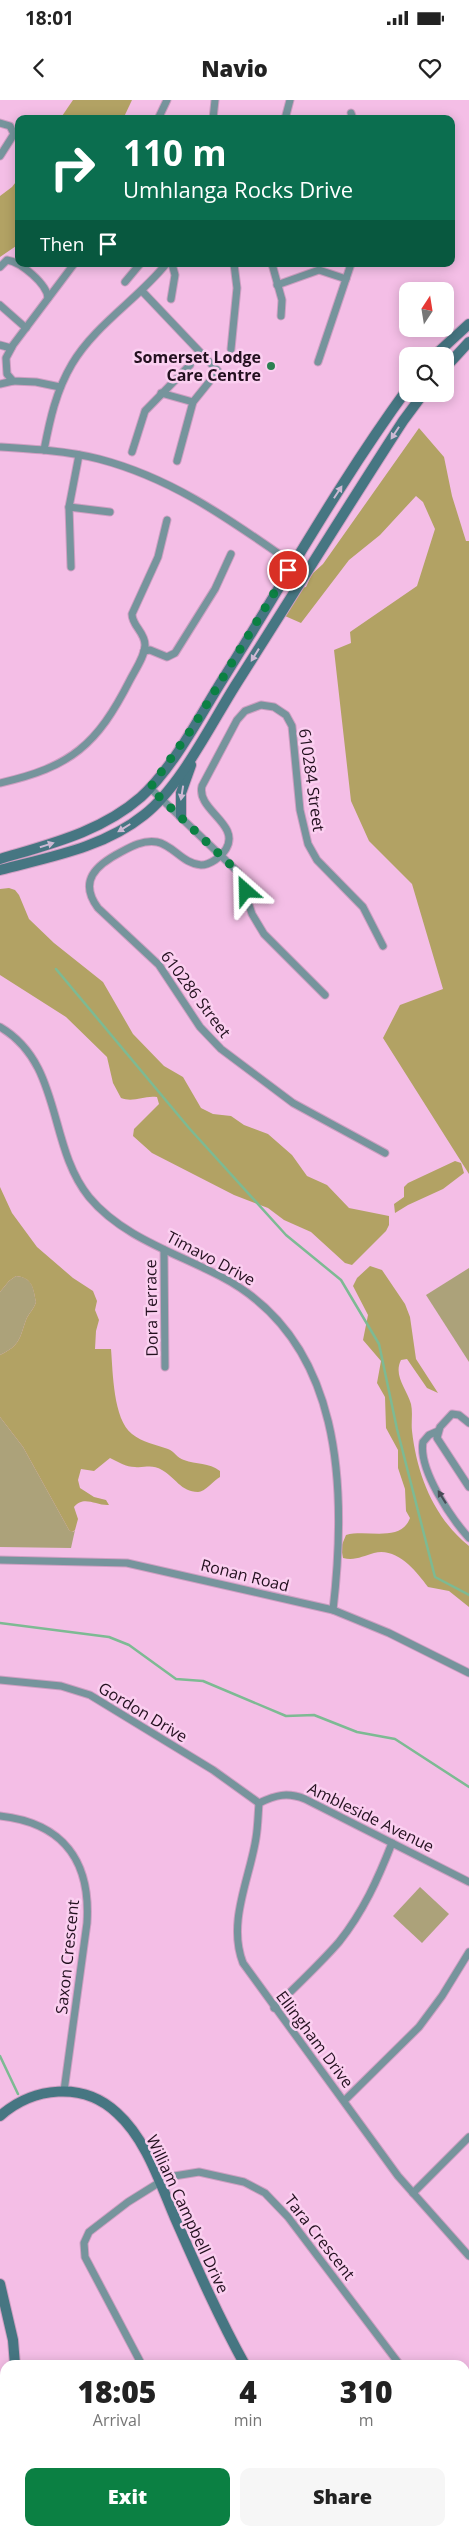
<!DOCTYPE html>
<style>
body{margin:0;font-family:"Open Sans",sans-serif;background:#f6f6f6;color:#222;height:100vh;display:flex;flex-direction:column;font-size:19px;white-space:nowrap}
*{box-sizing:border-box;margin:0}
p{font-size:16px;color:#767676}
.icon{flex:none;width:28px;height:28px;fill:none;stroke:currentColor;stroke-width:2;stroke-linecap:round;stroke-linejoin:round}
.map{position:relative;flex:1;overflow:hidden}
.drawer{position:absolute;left:0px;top:2260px;width:470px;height:176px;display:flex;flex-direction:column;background:#fff;border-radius:15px 15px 0 0;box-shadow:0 2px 12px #0003}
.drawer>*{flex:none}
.guide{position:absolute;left:15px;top:15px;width:440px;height:152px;border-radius:10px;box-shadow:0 2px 12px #0003;background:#0b6e4f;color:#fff;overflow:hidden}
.needle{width:32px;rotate:12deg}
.fabs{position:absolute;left:399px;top:182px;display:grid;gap:10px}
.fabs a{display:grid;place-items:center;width:55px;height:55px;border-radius:10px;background:#fff;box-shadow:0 2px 12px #0003;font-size:25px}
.pin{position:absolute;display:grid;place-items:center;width:42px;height:42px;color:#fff;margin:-21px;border:2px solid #fff;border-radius:50%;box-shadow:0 1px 5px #0007}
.me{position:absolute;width:55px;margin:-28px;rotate:335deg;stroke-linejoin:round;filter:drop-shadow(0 0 4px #0008)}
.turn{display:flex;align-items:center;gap:18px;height:105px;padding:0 25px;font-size:22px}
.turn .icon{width:65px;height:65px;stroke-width:2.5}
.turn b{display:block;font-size:35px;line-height:42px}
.then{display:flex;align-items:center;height:48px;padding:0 25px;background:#0003;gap:10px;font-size:19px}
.eta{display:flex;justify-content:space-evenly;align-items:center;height:85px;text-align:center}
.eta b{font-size:30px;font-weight:800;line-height:35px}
.button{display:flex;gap:10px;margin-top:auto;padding:10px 25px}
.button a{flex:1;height:58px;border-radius:10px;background:#0b8043;color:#fff;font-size:20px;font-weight:800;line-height:58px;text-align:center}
.button a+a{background:#f6f6f6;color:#222}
.status{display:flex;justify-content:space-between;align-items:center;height:35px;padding:0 25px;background:#fff;direction:ltr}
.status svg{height:14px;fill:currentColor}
header{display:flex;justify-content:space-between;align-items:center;height:65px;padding:0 25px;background:#fff;font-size:22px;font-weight:800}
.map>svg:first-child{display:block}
.green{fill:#aca27a}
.forest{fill:#b2a264}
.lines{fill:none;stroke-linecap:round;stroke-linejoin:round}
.stream{stroke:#7dba93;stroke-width:2.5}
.street-casing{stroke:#ce9fc2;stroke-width:9}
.secondary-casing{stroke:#ce9fc2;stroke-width:12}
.street{stroke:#76949c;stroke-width:7}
.secondary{stroke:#467682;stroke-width:10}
.oneway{fill:#ceb9d4}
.oneway2{fill:#484b57}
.route{stroke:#0b8043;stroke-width:9;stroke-dasharray:0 16.2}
.poi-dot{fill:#2c8052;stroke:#fbcff0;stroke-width:2}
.labels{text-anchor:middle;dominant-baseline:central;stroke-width:5;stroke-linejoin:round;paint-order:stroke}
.poi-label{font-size:16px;font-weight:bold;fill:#23101f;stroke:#fbcff0;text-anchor:end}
.street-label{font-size:16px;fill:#23101f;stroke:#fbcff0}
</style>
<div class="status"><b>18:01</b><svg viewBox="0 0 49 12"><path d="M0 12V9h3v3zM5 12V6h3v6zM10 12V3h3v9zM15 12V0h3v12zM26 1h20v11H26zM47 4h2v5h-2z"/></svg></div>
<header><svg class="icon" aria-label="back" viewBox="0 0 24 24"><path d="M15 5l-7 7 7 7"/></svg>Navio<svg class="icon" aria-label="heart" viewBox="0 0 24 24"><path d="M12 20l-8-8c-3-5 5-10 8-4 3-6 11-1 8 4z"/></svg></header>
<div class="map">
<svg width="469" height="2436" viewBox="0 0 469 2436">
<rect width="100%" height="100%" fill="#f4bee6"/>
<g class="green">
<polygon points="469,1168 469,1262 426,1195"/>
<path d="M16,1176C33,1178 33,1187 36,1202C34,1209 28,1214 26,1220C19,1240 20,1245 0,1255V1192L9,1181Z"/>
<polygon points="0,1317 23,1347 69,1430 73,1432 75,1430 71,1448 0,1447"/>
<polygon points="420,1787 449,1814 422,1843 393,1816"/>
</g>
<g class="forest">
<polygon points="73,0 132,0 123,19 60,19"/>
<polygon points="19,78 19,144 0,157 0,96 12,87"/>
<polygon points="419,328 444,357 452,396 466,441 469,441 469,1074 383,938 400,905 443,889 412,784 369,741 351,701 334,550 351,543 350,532 417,486 435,429 423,402 416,396 380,435 349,460 301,523 285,516 301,488 306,487 312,474 323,464"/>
<path d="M9,788L15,790L19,795L29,819L54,843L103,882L133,934L164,966L183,977L201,1008L213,1014L231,1016L244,1025L268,1034L292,1055L307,1076L327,1085L349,1108L389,1116V1125L386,1131L352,1165L345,1163L311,1132L284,1120L268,1108L234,1095L152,1053L133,1036L134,1029L159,1004L157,997C144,995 134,1003 121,998L113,983L107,957L66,917L0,875V789Z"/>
<polygon points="455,1061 461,1063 464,1073 443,1089 408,1105 395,1113 394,1104 404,1097 404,1087 408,1083"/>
<path d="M0,1087L12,1113L37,1147L73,1178L93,1191L97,1201L95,1210L99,1220L96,1231L95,1249H111C113,1272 113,1319 132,1334C142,1342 156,1345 168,1349C174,1351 177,1358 184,1360C196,1365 209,1362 220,1371V1377C213,1381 205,1392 198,1392C181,1392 175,1377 162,1370C152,1364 145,1368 135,1367C126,1367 118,1362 110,1358L94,1371L81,1369L78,1380L80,1388L94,1397L106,1400L109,1405C96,1406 84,1395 74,1407L78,1419L75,1430L72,1432L69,1430L23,1347L0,1317V1255C20,1245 19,1240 26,1220C28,1214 34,1209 36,1202C33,1188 33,1178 16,1176L9,1181L0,1192Z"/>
<path d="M370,1166L382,1170L405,1204L410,1217L416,1259L438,1293L427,1288L407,1259L401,1260C393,1276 407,1289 411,1304C413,1313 411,1322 412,1331C417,1375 434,1418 469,1446V1507L449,1491L428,1487C416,1471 397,1447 374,1453C363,1456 355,1461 343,1458L341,1447L346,1435C367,1429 401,1443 410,1418L406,1411L405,1389L398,1368V1350L386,1328L385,1297L377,1283L381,1261L363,1240L368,1215L353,1186L357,1178Z"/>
</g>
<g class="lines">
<g class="stream">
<polyline points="56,869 189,1028 286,1135 341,1180 379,1244 397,1329 435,1477 469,1495"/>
<polyline points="0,1523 109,1537 129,1545 176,1579 203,1581 286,1616 314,1615 357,1632 395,1639 469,1687"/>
<polyline points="0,1956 18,1994"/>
</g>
<defs>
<g id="street">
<polyline points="351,13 353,19"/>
<polyline points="158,19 167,0"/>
<polyline points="213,19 215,0"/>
<polyline points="285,19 290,0"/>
<polyline points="0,23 10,26 14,34 0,56"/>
<polyline points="272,164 282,200 281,216"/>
<path d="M0,167L7,160C21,162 47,184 48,198"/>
<polyline points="125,182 140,164"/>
<polyline points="277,185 319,170 346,179"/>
<polyline points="142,191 218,271 193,302 177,361"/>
<polyline points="171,199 175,175 172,164"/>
<polyline points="0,205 26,228"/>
<polyline points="0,245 11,248"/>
<polyline points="231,249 237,188 234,164"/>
<polyline points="318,262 351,164"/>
<polyline points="0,284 13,281"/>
<polyline points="60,287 36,282 13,281 7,274 6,258 13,245 74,164"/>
<polyline points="161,293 193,302"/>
<path d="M0,347C33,349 67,351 99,359C179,380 238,426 305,472"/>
<path d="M44,350C50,319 56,291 72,264C95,225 138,199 166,164"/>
<polyline points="132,352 145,311 190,265"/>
<polyline points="69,407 110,412"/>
<polyline points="71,467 69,407 79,355"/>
<polyline points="144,551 150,550 167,557 175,553 215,489 231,454"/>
<path d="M0,683C71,667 97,645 130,580C135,570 145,556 145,545C145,532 132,526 132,514L158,457L167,420"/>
<polyline points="150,688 238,772 252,814 264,834 325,895"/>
<path d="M383,846L363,807L317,760L308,744L300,710L292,626L286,615L274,607L261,605L245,611L237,620L202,686C196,710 241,724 226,749C221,757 210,765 201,765C183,764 173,745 157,742C143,740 132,746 121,752C96,765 78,781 98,808L159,865L200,927L221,949L293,1003L385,1053"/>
<path d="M0,927C63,964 47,1045 89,1097C122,1137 176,1153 220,1176C344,1240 347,1389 333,1510"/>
<polyline points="164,1150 165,1267"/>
<polyline points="469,1323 459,1315 452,1314 440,1327 437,1338 469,1387"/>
<path d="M438,1331L429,1335L423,1342C418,1369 451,1418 469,1438"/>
<polyline points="0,1460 127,1463 333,1510 389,1533 469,1573"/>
<polyline points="0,1580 61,1586 90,1595 213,1670 259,1703"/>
<path d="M259,1703C258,1715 258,1726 256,1738C250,1778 227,1822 243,1863L398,2076L469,2156"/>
<path d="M259,1703C276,1695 287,1692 305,1699L469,1782"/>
<path d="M0,1716C63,1723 91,1761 87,1823L64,1991"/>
<path d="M274,1908C296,1886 319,1865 339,1842C363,1812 378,1779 392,1743"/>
<polyline points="345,2000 419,1927 442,1896 469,1852"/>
<polyline points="413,2093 469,2037"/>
<polyline points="142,2265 85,2157 84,2143 89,2132 128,2102 168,2077 199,2072 244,2082 265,2093 288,2117 400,2265"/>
<polyline points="465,2311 469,2310"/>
<polyline points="0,2380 5,2384"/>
<polyline points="57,2431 61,2436"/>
<polyline points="248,2431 252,2436"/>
<polyline points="285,2436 291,2431"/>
</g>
<g id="secondary">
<polyline points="434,256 469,224"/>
<polyline points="445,268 469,242"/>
<polyline points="181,716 181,693 191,665"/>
<path d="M0,759C50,744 101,732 141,697C174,667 199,617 223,579C284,482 340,381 408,288"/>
<path d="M0,770C49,757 103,748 144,715C180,687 210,626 235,586C291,498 346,409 403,321L423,294"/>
<path d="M0,2016C33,1987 83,1981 117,2013C146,2039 160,2083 175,2118C197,2168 219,2218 245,2265"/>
<polyline points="0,2184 13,2240 15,2265"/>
<polyline points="0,2333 5,2320"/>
<polyline points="346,2431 349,2436"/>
</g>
</defs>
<use href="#street" class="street-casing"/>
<use href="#secondary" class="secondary-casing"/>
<use href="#street" class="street"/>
<use href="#secondary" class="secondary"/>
</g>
<defs><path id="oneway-solid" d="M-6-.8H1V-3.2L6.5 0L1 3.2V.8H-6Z" transform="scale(1.25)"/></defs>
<g class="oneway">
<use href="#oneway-solid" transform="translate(395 333) rotate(123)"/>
<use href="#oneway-solid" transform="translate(338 392) rotate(-57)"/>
<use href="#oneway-solid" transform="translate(255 555) rotate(122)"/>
<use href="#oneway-solid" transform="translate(182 693) rotate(99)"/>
<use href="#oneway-solid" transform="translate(124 728) rotate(148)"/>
<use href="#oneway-solid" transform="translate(47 745) rotate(-17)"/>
</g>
<use class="oneway2" href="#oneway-solid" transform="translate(442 1397) rotate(-122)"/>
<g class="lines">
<polyline class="route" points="246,791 238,772 150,688 193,627 288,470"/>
</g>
<circle class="poi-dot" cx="271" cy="266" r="5"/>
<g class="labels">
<g class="poi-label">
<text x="261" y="257">Somerset Lodge<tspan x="261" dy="18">Care Centre</tspan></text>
</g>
<g class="street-label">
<text transform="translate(312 680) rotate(82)">610284 Street</text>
<text transform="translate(196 894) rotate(53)">610286 Street</text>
<text transform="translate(211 1158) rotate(28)">Timavo Drive</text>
<text transform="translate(151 1208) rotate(-91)">Dora Terrace</text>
<text transform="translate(245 1475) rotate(14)">Ronan Road</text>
<text transform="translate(143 1612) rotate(31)">Gordon Drive</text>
<text transform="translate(371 1717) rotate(26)">Ambleside Avenue</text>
<text transform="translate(67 1857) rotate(-84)">Saxon Crescent</text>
<text transform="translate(315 1939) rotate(53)">Ellingham Drive</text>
<text transform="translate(188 2114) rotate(65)">William Campbell Drive</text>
<text transform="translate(320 2137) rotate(52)">Tara Crescent</text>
</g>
</g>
</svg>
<div class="fabs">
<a><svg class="needle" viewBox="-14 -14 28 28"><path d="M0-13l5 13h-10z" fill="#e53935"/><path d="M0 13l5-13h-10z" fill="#767676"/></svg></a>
<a><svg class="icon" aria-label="search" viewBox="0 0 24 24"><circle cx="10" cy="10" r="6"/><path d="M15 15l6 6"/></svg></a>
</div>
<div class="pin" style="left:288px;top:470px;background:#d93025"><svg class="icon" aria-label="arrive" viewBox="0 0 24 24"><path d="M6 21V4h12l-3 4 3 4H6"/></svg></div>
<svg class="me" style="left:246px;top:791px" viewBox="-20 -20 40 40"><path d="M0-17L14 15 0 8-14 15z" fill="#0b8043" stroke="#fff" stroke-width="4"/></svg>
<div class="guide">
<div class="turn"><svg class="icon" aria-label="right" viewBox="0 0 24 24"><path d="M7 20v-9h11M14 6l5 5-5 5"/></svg><div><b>110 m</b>Umhlanga Rocks Drive</div></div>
<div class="then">Then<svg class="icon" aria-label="arrive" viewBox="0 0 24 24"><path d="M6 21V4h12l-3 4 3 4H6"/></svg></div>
</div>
<section class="drawer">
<div class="eta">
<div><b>18:05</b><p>Arrival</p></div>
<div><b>4</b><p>min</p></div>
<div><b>310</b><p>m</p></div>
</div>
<div class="button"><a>Exit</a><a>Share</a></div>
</section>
</div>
